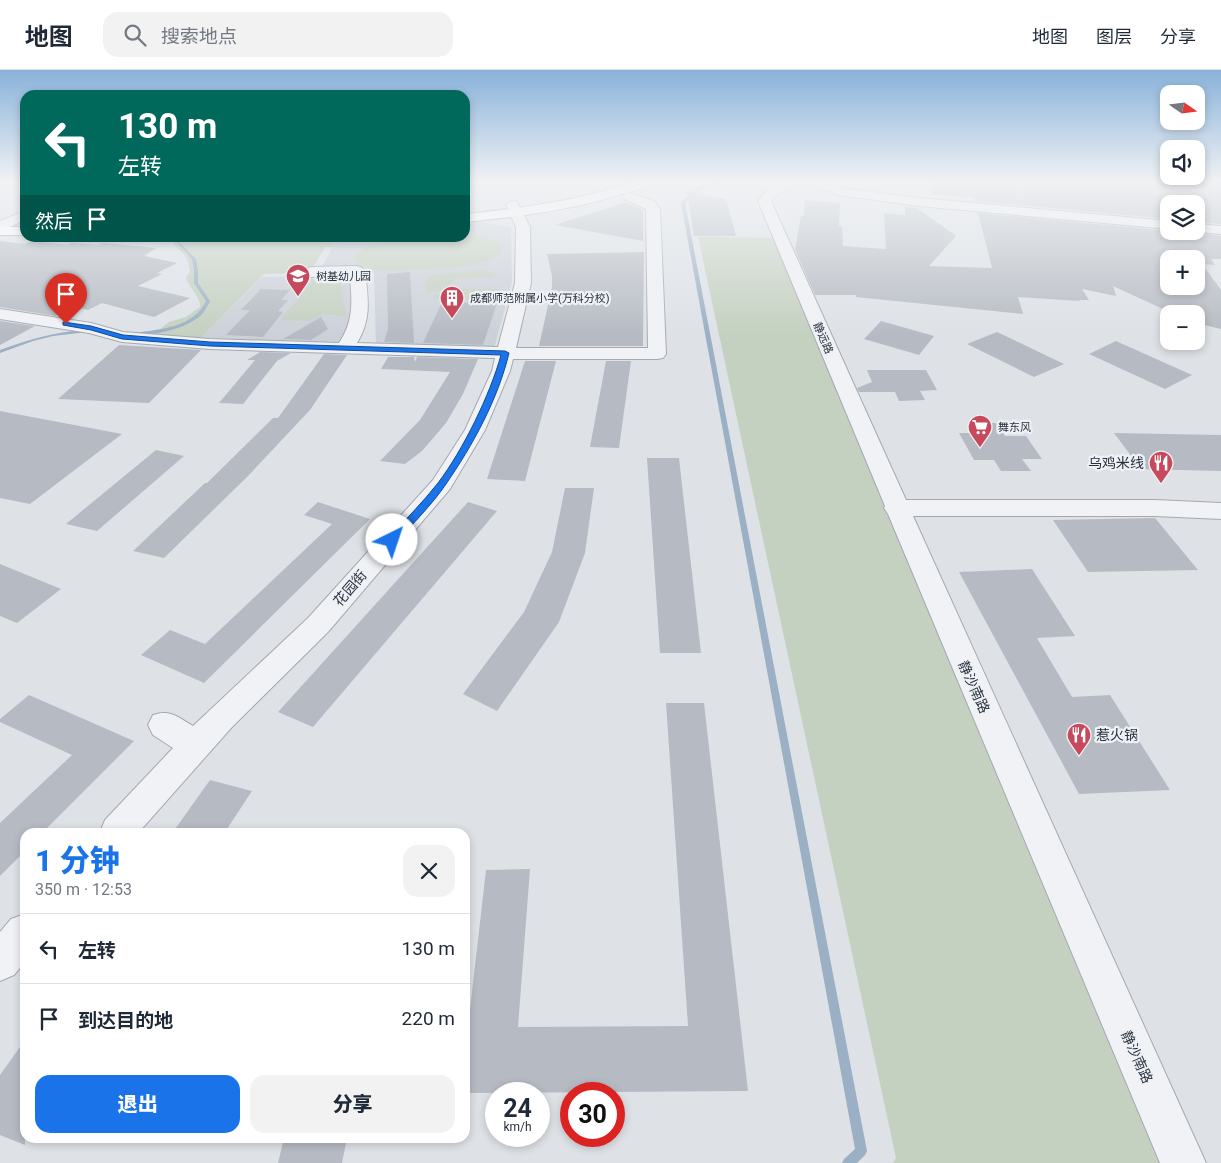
<!DOCTYPE html>
<html lang="zh">
<meta charset="utf-8">
<style>
body{margin:0;font-family:Roboto,"Noto Sans SC",sans-serif;background:#f2f2f3;color:#1f2937;height:100vh;display:flex;flex-direction:column;font-size:19px;white-space:nowrap}
*{box-sizing:border-box;margin:0}
p{font-size:16px;color:#747a83}
.icon{flex:none;width:28px;height:28px;fill:none;stroke:currentColor;stroke-width:2;stroke-linecap:round;stroke-linejoin:round}
.map{position:relative;flex:1;overflow:hidden}
.panel{position:absolute;left:20px;top:758px;width:450px;height:315px;display:flex;flex-direction:column;background:#fff;border-radius:15px;box-shadow:0 2px 8px #0003}
.panel>*{flex:none}
.hud{position:absolute;left:20px;top:20px;width:450px;height:152px;border-radius:15px;box-shadow:0 2px 8px #0003;background:#00695c;color:#fff;overflow:hidden}
.needle{width:32px;rotate:104deg}
.tools{position:absolute;left:1160px;top:15px;display:grid;gap:10px}
.tools a{display:grid;place-items:center;width:45px;height:45px;border-radius:10px;background:#fff;box-shadow:0 2px 8px #0003;font-size:25px}
.speed{position:absolute;left:485px;top:1012px;display:flex;gap:10px;font-size:25px;font-weight:700;text-align:center}
.speed>*{display:grid;place-content:center;width:65px;height:65px;border-radius:50%;background:#fff;box-shadow:0 2px 8px #0003;line-height:1}
.speed small{font-size:12px;font-weight:400}
.speed .limit{border:8px solid #d22;background:#fff;color:#111}
.pin{position:absolute;display:grid;place-items:center;width:42px;height:42px;color:#fff;margin:-51px -21px;border-radius:50% 50% 50% 0;rotate:-45deg;box-shadow:0 0 5px #0007}
.pin .icon{rotate:45deg}
.me{position:absolute;width:55px;margin:-28px;rotate:41deg;stroke-linejoin:round;filter:drop-shadow(0 0 4px #0008)}
.turn{display:flex;align-items:center;gap:18px;height:105px;padding:0 15px;font-size:22px}
.turn .icon{width:65px;height:65px;stroke-width:2.5}
.turn b{display:block;font-size:35px;line-height:42px}
.then{display:flex;align-items:center;height:48px;padding:0 15px;background:#0003;gap:10px;font-size:19px}
.round{display:grid;place-items:center;flex:none;width:52px;height:52px;border-radius:15px;background:#f2f2f3}
.overview{display:flex;align-items:center;justify-content:space-between;height:85px;padding:0 15px}
h1{font-size:30px;font-weight:800;line-height:38px;color:#1a73e8}
.button{display:flex;gap:10px;margin-top:auto;padding:10px 15px}
.button a{flex:1;height:58px;border-radius:15px;background:#1a73e8;color:#fff;font-size:20px;font-weight:800;line-height:58px;text-align:center}
.button a+a{background:#f2f2f3;color:#1f2937}
ul{padding:0;list-style:none}
li{display:flex;align-items:center;gap:15px;height:70px;padding:0 15px;border-top:1px solid #e0e1e3}
li div{flex:1}
li b{display:block;font-size:19px}
li em{font-style:normal}
header{display:flex;align-items:center;gap:30px;box-sizing:border-box;height:70px;padding:0 25px;background:#fff;border-bottom:1px solid #e0e1e3}
header strong{font-size:24px}
nav{display:flex;gap:28px;margin-inline-start:auto;font-size:18px}
.search{width:350px;height:45px;background:#f2f2f3;display:flex;align-items:center;gap:12px;box-sizing:border-box;padding:0 18px;border-radius:15px;color:#747a83;font-size:19px}
.map>svg:first-child{display:block}
.built{fill:#ccd1d9}
.green{fill:#c4d0c0}
.lines{fill:none;stroke-linecap:round;stroke-linejoin:round}
.stream{fill:#9bb0c5;fill-rule:evenodd}
.building{fill:#b6bbc3;fill-rule:evenodd}
.minor-casing{stroke:#a4a9b1;stroke-width:2}
.major-casing{stroke:#9ea6b2;stroke-width:2}
.minor{fill:#f1f2f6;fill-rule:evenodd}
.major{fill:#fff;fill-rule:evenodd}
.route{fill:#1a73e8;stroke:#114b97}
.labels{text-anchor:middle;dominant-baseline:central;stroke-width:4.5;stroke-linejoin:round;paint-order:stroke}
.far-poi-label{font-size:11px;fill:#28303d;stroke:#eef1f5;text-anchor:start}
.far-street-label{font-size:11px;fill:#28303d;stroke:#eef1f5}
.poi-label{font-size:14px;fill:#28303d;stroke:#eef1f5;text-anchor:end}
.street-label{font-size:14px;fill:#28303d;stroke:#eef1f5}
</style>
<header>
<strong>地图</strong>
<div class="search"><svg class="icon" aria-label="search" viewBox="0 0 24 24"><circle cx="10" cy="10" r="6"/><path d="M15 15l6 6"/></svg>搜索地点</div>
<nav><a>地图</a><a>图层</a><a>分享</a></nav>
</header>
<div class="map">
<svg width="1221" height="1093" viewBox="0 0 1221 1093">
<rect width="100%" height="100%" fill="#dee2e7"/>
<g class="built">
<polygon points="477,151 511,158 512,212 494,279 376,276 374,203 356,197 322,197 337,168 465,168 465,152"/>
<polygon points="349,205 355,246 340,273 201,268 262,207"/>
</g>
<g class="green">
<path d="M465,165C479,164 491,167 502,176L501,184C491,190 483,193 472,195C454,198 383,203 368,199C361,197 357,194 353,188C375,160 432,168 465,168Z"/>
<polygon points="698,167 774,168 1162,1093 893,1093 896,1088"/>
<path d="M168,168H336L332,177H325L310,203L264,204L201,268L154,264L169,252L186,247L200,237C201,227 189,218 186,208L190,201L187,188Z"/>
<path d="M484,201L495,203V206C487,210 466,206 453,210L448,219L433,222L426,221L425,210L433,204Z"/>
<polygon points="340,209 346,246 323,244 310,251 280,250 314,210"/>
<polygon points="458,218 500,219 497,230 432,228 435,225"/>
</g>
<g class="lines">
<g class="stream">
<polygon points="721,111 727,111 699,120 685,133 867,1081 865,1085 857,1093 842,1093 844,1089 855,1079 681,133 697,118"/>
<path d="M173,168H175L196,189L198,201V213L210,231C207,237 204,243 199,247C184,259 153,266 134,265V263C161,259 193,258 206,231L194,213V201L192,189Z"/>
<path d="M86,260H88V262L53,266L33,271L0,283V280C28,270 56,261 86,260Z"/>
</g>
</g>
<g class="building">
<polygon points="932,111 1221,111 1221,154 1196,152 1196,134 1169,134 1169,149 975,131 974,128 931,124"/>
<polygon points="687,121 726,129 736,166 694,166"/>
<path d="M805,130L840,133L839,156L842,157L843,176L886,179L884,143L905,145V137L917,138L956,166L929,196L992,198L978,143L1169,161H1190L1221,166V189H1211L1215,195L1202,194L1221,220V259L1196,253V244H1174L1113,216L1116,226L1082,219L1089,230H1079L1080,231L1018,227L1023,244L856,227V225H815L795,180L801,146H804ZM1169,189H1196V216H1169Z"/>
<polygon points="623,133 627,133 643,140 643,171 555,155"/>
<polygon points="0,171 25,174 31,171 67,175 72,173 98,175 103,173 156,178 144,186 177,193 157,203 162,204 138,216 190,228 154,247 102,233 88,240 72,236 55,246 0,237"/>
<polygon points="644,182 643,276 539,276 552,217 552,206 547,184"/>
<polygon points="410,202 414,273 384,272 388,259 387,204"/>
<polygon points="261,219 290,220 281,230 288,230 278,241 283,242 263,267 226,265 250,240 241,240"/>
<polygon points="442,232 497,233 483,275 423,273"/>
<polygon points="321,247 328,259 311,270 283,269"/>
<polygon points="0,251 35,256 0,275"/>
<polygon points="881,251 934,266 919,285 864,269"/>
<polygon points="997,262 1064,294 1034,307 967,274"/>
<polygon points="1116,271 1192,305 1165,319 1089,284"/>
<polygon points="119,275 201,280 149,333 58,329"/>
<polygon points="260,282 291,283 277,291 243,334 219,333 255,290 247,290"/>
<polygon points="324,284 347,285 310,340 247,407 164,488 133,481 205,413 207,413 273,348 278,348"/>
<polygon points="388,287 414,287 415,292 417,287 478,289 463,324 446,353 422,381 405,394 380,391 420,350 450,302 381,299"/>
<polygon points="525,291 556,291 525,411 487,409"/>
<polygon points="606,291 631,291 619,378 590,377"/>
<polygon points="867,300 926,300 937,320 920,321 925,330 899,331 895,322 859,322 857,318 872,312"/>
<polygon points="0,341 122,364 30,434 0,428"/>
<polygon points="973,353 997,353 1005,366 1026,366 1042,389 1022,389 1031,401 1001,401 994,390 974,390 959,363 980,363"/>
<polygon points="1114,363 1221,365 1221,401 1141,399"/>
<polygon points="156,380 184,386 97,461 66,454"/>
<polygon points="647,388 679,388 701,583 660,583"/>
<polygon points="565,418 594,418 585,483 559,552 497,641 463,624 524,542 552,482"/>
<polygon points="318,432 370,449 204,613 141,585 170,560 205,574 332,454 304,445"/>
<polygon points="468,432 497,441 313,657 278,642"/>
<polygon points="1155,448 1198,500 1088,502 1053,450"/>
<polygon points="0,494 61,519 17,553 0,546"/>
<polygon points="1032,499 1075,566 1037,568 1072,627 1110,625 1170,720 1079,724 959,502"/>
<polygon points="29,625 134,671 43,762 25,762 25,781 0,806 0,753 72,685 0,652 0,649"/>
<polygon points="666,633 704,633 748,1021 465,1023 465,983 486,800 530,799 518,957 688,956"/>
<polygon points="210,710 252,721 225,762 173,762"/>
<polygon points="25,970 25,1075 0,1065 0,1005"/>
<polygon points="284,1068 347,1068 342,1093 278,1093"/>
</g>
<g class="lines">
<defs>
<g id="minor">
<polygon points="782,111 798,111 775,126 771,131 906,430 1155,430 1221,433 1221,449 1155,446 913,446 1206,1093 1160,1093 888,444 884,438 885,436 758,131 767,120"/>
<polygon points="806,111 824,111 840,118 919,128 1169,151 1169,159 919,136 838,125"/>
<path d="M628,122L654,131L660,139L666,284L663,288L657,289H513L510,301L485,360L450,419L328,562L232,657L139,762H100L105,750L173,678L153,665L148,655L153,645C170,639 178,647 193,656L308,548L433,410L465,360L492,301L495,288L210,279L122,272L89,263L0,249V239L91,253L123,262L210,269L339,273C354,251 352,231 350,206L311,207L306,205L303,202L306,199L311,197L357,196L362,198L365,201C368,228 372,249 357,273L498,277L515,213L516,157L506,135L512,131L517,132L530,157L531,213L516,278H648L646,139L624,129L622,126Z"/>
<polygon points="25,141 25,150 10,157 0,157 0,151"/>
<polygon points="1196,154 1221,156 1221,164 1192,161 1196,161"/>
<polygon points="25,844 25,892 14,905 0,911 0,862 11,849"/>
</g>
<g id="major">
<path d="M635,111H654C646,118 632,121 622,124C571,140 518,147 465,152V144C523,138 580,131 635,111Z"/>
<rect x="0" y="157" width="25" height="8"/>
</g>
</defs>
<use href="#minor" class="minor-casing"/>
<use href="#major" class="major-casing"/>
<use href="#minor" class="minor"/>
<use href="#major" class="major"/>
</g>
<linearGradient id="sky" x2="0" y2="1"><stop stop-color="#89b2da"/><stop offset="0.42" stop-color="#f0f2f4"/><stop offset="1" stop-color="#f0f2f4" stop-opacity="0"/></linearGradient>
<rect width="1221" height="265" fill="url(#sky)"/>
<path class="route" d="M63,252L91,256L123,265L210,272L505,281L509,283C498,329 473,375 446,414C432,435 412,454 396,473L392,474L387,470L389,468C405,450 423,432 438,413C463,380 490,325 501,285L210,276L122,269L91,260L63,255Z"/>
<defs>
<symbol id="school-pin" viewBox="-11 -11 22 30"><path d="M0 17L-7.5 6A9.5 9.5 0 1 1 7.5 6Z" fill="#c7495c" stroke="#eef1f5"/><path d="M0-5L7-2L0 1L-7-2ZM-4 1L0 2.5L4 1V4Q0 6-4 4Z" fill="#fff"/></symbol>
<symbol id="building-pin" viewBox="-11 -11 22 30"><path d="M0 17L-7.5 6A9.5 9.5 0 1 1 7.5 6Z" fill="#c7495c" stroke="#eef1f5"/><path d="M-4-6H4V6H1V3H-1V6H-4ZM-2.5-4.3h1.7v1.8h-1.7ZM.8-4.3h1.7v1.8H.8ZM-2.5-1h1.7V.8h-1.7ZM.8-1h1.7V.8H.8Z" fill="#fff"/></symbol>
<symbol id="supermarket-pin" viewBox="-11 -11 22 30"><path d="M0 17L-7.5 6A9.5 9.5 0 1 1 7.5 6Z" fill="#c7495c" stroke="#eef1f5"/><path d="M-6-5.5h2.5l.6 2H6L4.5 2H-2.5L-4.4-4H-6ZM-1.5 3.2a1.3 1.3 0 1 0 .1 0ZM3 3.2a1.3 1.3 0 1 0 .1 0Z" fill="#fff"/></symbol>
<symbol id="restaurant-pin" viewBox="-11 -11 22 30"><path d="M0 17L-7.5 6A9.5 9.5 0 1 1 7.5 6Z" fill="#c7495c" stroke="#eef1f5"/><path d="M-5-6h1v4h1v-4h1v4h1v-4h1v5L-1.5 .5V6h-2V.5L-5-1ZM5-6V6H3V1.5H1.5Q1.5-4 5-6Z" fill="#fff"/></symbol>
</defs>
<g fill-rule="evenodd">
<use href="#school-pin" x="284" y="192" width="28" height="38"/>
<use href="#building-pin" x="438" y="214" width="28" height="38"/>
<use href="#supermarket-pin" x="966" y="343" width="28" height="38"/>
<use href="#restaurant-pin" x="1147" y="379" width="28" height="38"/>
<use href="#restaurant-pin" x="1065" y="651" width="28" height="38"/>
</g>
<g class="labels">
<g class="far-poi-label">
<text x="316" y="206">树基幼儿园</text>
<text x="470" y="228">成都师范附属小学(万科分校)</text>
<text x="998" y="357">舞东风</text>
</g>
<g class="far-street-label">
<text transform="translate(823 268) rotate(67)">静远路</text>
</g>
<g class="poi-label">
<text x="1144" y="393">乌鸡米线</text>
<text x="1096" y="665" text-anchor="start">惹火锅</text>
</g>
<g class="street-label">
<text transform="translate(350 518) rotate(-49)">花园街</text>
<text transform="translate(974 617) rotate(66)">静沙南路</text>
<text transform="translate(1137 987) rotate(66)">静沙南路</text>
</g>
</g>
</svg>
<div class="tools">
<a><svg class="needle" viewBox="-14 -14 28 28"><path d="M0-13l5 13h-10z" fill="#e53935"/><path d="M0 13l5-13h-10z" fill="#747a83"/></svg></a>
<a><svg class="icon" aria-label="sound" viewBox="0 0 24 24"><path d="M4 9h4l5-4v14l-5-4H4zM17 9q2 3 0 6"/></svg></a>
<a><svg class="icon" aria-label="layers" viewBox="0 0 24 24"><path d="M12 4l9 5-9 5-9-5zM3 14l9 5 9-5"/></svg></a>
<a>+</a>
<a>−</a>
</div>
<div class="speed"><div>24<small>km/h</small></div><div class="limit">30</div></div>
<div class="pin" style="left:66px;top:254px;background:#d93025"><svg class="icon" aria-label="arrive" viewBox="0 0 24 24"><path d="M6 21V4h12l-3 4 3 4H6"/></svg></div>
<svg class="me" style="left:392px;top:470px" viewBox="-20 -20 40 40"><circle r="19" fill="#fff"/><path d="M0-13L10 11 0 6-10 11z" fill="#1a73e8"/></svg>
<div class="hud">
<div class="turn"><svg class="icon" aria-label="left" viewBox="0 0 24 24"><path d="M17 20v-9H6M10 6l-5 5 5 5"/></svg><div><b>130 m</b>左转</div></div>
<div class="then">然后<svg class="icon" aria-label="arrive" viewBox="0 0 24 24"><path d="M6 21V4h12l-3 4 3 4H6"/></svg></div>
</div>
<section class="panel">
<div class="overview"><div><h1>1 分钟</h1><p>350 m · 12:53</p></div><a class="round"><svg class="icon" aria-label="close" viewBox="0 0 24 24"><path d="M6 6l12 12M18 6L6 18"/></svg></a></div>
<ul>
<li><svg class="icon" aria-label="left" viewBox="0 0 24 24"><path d="M17 20v-9H6M10 6l-5 5 5 5"/></svg><div><b>左转</b></div><em>130 m</em></li>
<li><svg class="icon" aria-label="arrive" viewBox="0 0 24 24"><path d="M6 21V4h12l-3 4 3 4H6"/></svg><div><b>到达目的地</b></div><em>220 m</em></li>
</ul>
<div class="button"><a>退出</a><a>分享</a></div>
</section>
</div>
